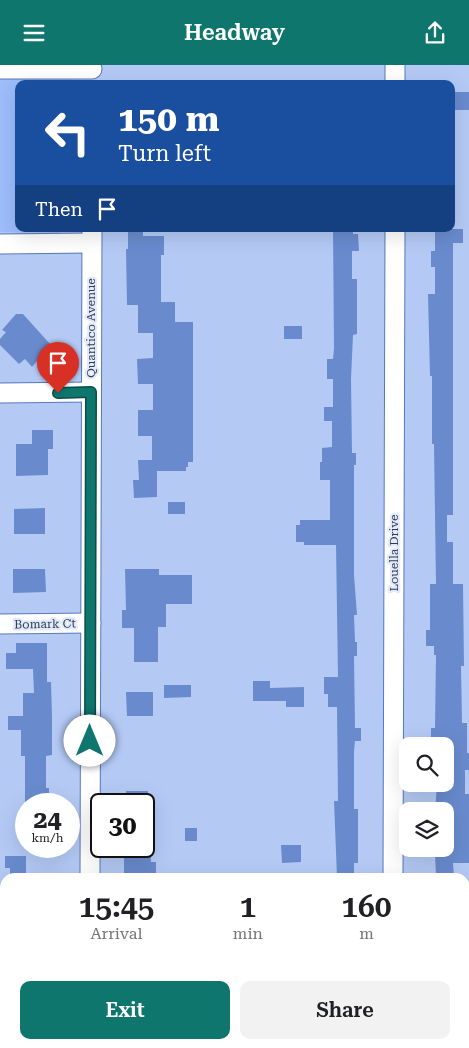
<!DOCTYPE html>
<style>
body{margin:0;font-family:"Roboto Serif",serif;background:#f2f2f2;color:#202124;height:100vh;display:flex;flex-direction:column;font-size:19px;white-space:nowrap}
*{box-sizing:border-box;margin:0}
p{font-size:16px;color:#757577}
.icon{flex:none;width:28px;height:28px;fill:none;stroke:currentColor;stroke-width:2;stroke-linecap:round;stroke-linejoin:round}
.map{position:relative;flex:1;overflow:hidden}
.details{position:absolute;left:0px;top:808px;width:470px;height:176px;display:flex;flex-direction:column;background:#fff;border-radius:15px 15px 0 0;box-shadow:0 5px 20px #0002}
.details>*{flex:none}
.top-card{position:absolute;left:15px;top:15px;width:440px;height:152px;border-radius:10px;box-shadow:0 5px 20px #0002;background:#1a4fa0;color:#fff;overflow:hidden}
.controls{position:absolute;left:399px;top:672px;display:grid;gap:10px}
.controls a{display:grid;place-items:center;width:55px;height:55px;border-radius:10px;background:#fff;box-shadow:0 5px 20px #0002;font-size:25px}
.speed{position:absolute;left:15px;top:728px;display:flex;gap:10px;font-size:25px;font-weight:700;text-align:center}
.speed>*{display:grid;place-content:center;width:65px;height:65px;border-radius:50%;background:#fff;box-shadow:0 5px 20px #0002;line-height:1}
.speed small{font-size:12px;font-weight:400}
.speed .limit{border:2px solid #111;border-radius:8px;background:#fff;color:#111}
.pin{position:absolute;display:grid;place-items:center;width:42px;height:42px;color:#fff;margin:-51px -21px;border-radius:50% 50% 50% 0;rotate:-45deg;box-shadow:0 0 5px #0007}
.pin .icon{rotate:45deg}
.me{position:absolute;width:55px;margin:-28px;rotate:0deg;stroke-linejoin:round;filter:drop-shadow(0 0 4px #0008)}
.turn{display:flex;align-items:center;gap:18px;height:105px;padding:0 20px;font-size:22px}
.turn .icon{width:65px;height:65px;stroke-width:2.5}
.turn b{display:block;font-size:35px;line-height:42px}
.then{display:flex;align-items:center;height:48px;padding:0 20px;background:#0003;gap:10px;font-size:19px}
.eta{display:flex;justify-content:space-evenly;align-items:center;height:85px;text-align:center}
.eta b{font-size:30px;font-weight:600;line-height:35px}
.cta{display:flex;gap:10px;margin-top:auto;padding:10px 20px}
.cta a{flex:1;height:58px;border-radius:10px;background:#0f766e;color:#fff;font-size:20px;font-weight:600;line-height:58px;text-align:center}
.cta a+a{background:#f2f2f2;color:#202124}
header{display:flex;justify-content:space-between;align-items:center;height:65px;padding:0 20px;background:#0f766e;color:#fff;font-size:22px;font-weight:600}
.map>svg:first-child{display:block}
.built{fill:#9dbdfb}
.building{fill:#698bce}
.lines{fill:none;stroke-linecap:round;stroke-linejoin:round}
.minor-casing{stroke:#5778ba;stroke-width:21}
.minor{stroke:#fff;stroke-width:19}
.route-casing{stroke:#0a4d48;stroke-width:12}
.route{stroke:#0f766e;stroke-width:9}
.labels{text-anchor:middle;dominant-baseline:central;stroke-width:4.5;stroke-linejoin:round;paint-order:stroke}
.street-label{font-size:12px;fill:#2d3c59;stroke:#e3ebf9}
</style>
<header><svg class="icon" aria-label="menu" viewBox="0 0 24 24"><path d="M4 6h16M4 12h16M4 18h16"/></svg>Headway<svg class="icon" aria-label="share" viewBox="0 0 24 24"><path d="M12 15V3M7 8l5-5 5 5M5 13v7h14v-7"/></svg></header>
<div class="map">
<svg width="469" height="983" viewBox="0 0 469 983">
<rect width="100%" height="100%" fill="#b4caf5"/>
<polygon class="built" points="0,0 75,0 73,19 19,19 19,164 60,164 60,168 0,167"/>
<g class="building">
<rect x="451" y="27" width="18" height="18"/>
<polygon points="128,164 143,164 143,171 164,171 164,190 161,190 161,237 175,237 175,257 193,257 193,397 188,397 188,402 186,402 186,406 157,406 157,432 134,433 133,415 139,415 138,395 152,395 152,371 138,371 138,345 153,345 153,319 138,319 137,294 153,293 153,268 138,268 138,240 127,240 126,184 128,184"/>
<polygon points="333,164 353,164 353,169 358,169 359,186 352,186 352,214 357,214 357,269 353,270 351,314 352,388 356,388 356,400 354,400 354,510 357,550 354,550 355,577 357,577 357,591 354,591 355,663 361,663 361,676 355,676 354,686 354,744 358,744 358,798 354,798 354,812 337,812 334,736 338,736 337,642 328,642 328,629 324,629 324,612 338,612 336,480 304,480 304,477 296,477 296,460 300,460 300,455 330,455 330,415 320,415 320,397 322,397 322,383 332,382 332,356 324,356 324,342 333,342 333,314 327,314 327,294 333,294 334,283"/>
<polygon points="435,164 463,164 463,178 453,178 453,450 447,450 447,477 453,477 453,519 463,519 464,601 461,601 462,658 467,658 467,688 469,688 469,705 465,705 465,729 469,729 469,798 453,798 454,812 436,812 435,788 445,788 445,746 435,746 437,719 445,719 445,681 435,681 435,676 431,676 431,663 435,663 436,590 434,590 434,581 426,581 426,565 430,565 430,519 436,519 434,379 432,379 432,311 430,311 428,229 435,229 435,202 431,202 431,186 435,186"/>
<polygon points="16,249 23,249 50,279 42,287 43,289 32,302 25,294 19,299 0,280 0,274 6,267 2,265"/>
<rect x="284" y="261" width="18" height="13"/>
<polygon points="32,365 53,365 53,384 48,384 48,410 16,411 16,379 32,379"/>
<rect x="168" y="437" width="17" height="12"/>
<polygon points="45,443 45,469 14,469 14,444"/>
<polygon points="13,504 45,504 46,527 13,528"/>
<polygon points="125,504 159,504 159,510 192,510 192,539 166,539 166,562 158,562 158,597 134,597 134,563 122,563 122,545 126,545"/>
<polygon points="16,578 47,578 47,617 51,617 52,651 52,690 46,691 46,723 49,723 49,739 25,739 25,691 21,691 21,665 8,665 8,651 23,651 23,628 34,628 33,604 6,604 6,588 16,588"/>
<polygon points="253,616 270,616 270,623 304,622 304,642 286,642 286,636 253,636"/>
<polygon points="164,620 191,620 191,632 164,633"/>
<polygon points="126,627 153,627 153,651 127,651"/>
<rect x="126" y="726" width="22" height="13"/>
<rect x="185" y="763" width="12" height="13"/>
<polygon points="281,780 301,780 301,797 282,798"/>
<polygon points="124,781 150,781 151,797 156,797 156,812 124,812"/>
<polygon points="5,791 26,791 26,812 10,812 10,803 5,803"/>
</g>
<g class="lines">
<defs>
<g id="minor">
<polyline points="0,4 92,4"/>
<polyline points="395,19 395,0"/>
<polyline points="0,179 91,178"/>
<polyline points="0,328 91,327"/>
<polyline points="0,559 91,558"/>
<polyline points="90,812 92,164"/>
<polyline points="393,812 395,164"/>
<polyline points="465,895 469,895"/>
<polyline points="0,897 5,897"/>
<polyline points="90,983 90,979"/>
</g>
</defs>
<use href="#minor" class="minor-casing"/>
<use href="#minor" class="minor"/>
</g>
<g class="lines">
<defs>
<polyline id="route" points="58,328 91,327 90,676"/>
</defs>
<use href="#route" class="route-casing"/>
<use href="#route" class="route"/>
</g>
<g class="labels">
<g class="street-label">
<text transform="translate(91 263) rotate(-90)">Quantico Avenue</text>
<text transform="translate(394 488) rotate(-90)">Louella Drive</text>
<text transform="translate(45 559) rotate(-1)">Bomark Ct</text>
</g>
</g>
</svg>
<div class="controls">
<a><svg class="icon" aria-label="search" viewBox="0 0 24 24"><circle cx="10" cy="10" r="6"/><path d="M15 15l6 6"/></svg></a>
<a><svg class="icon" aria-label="layers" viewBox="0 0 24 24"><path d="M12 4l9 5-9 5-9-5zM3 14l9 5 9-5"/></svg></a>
</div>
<div class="speed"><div>24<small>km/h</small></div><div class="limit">30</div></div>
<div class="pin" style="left:58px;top:328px;background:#d93025"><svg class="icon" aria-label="arrive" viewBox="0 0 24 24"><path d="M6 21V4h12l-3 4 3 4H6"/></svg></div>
<svg class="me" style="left:90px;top:676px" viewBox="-20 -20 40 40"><circle r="19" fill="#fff"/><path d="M0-13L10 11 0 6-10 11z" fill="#0f766e"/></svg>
<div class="top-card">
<div class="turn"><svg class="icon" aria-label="left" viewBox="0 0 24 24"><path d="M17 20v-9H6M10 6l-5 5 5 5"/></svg><div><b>150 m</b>Turn left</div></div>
<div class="then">Then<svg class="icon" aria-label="arrive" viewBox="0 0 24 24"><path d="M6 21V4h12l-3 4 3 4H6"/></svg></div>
</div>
<section class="details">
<div class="eta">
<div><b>15:45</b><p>Arrival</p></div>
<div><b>1</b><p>min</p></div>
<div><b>160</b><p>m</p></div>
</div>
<div class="cta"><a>Exit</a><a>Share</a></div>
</section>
</div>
